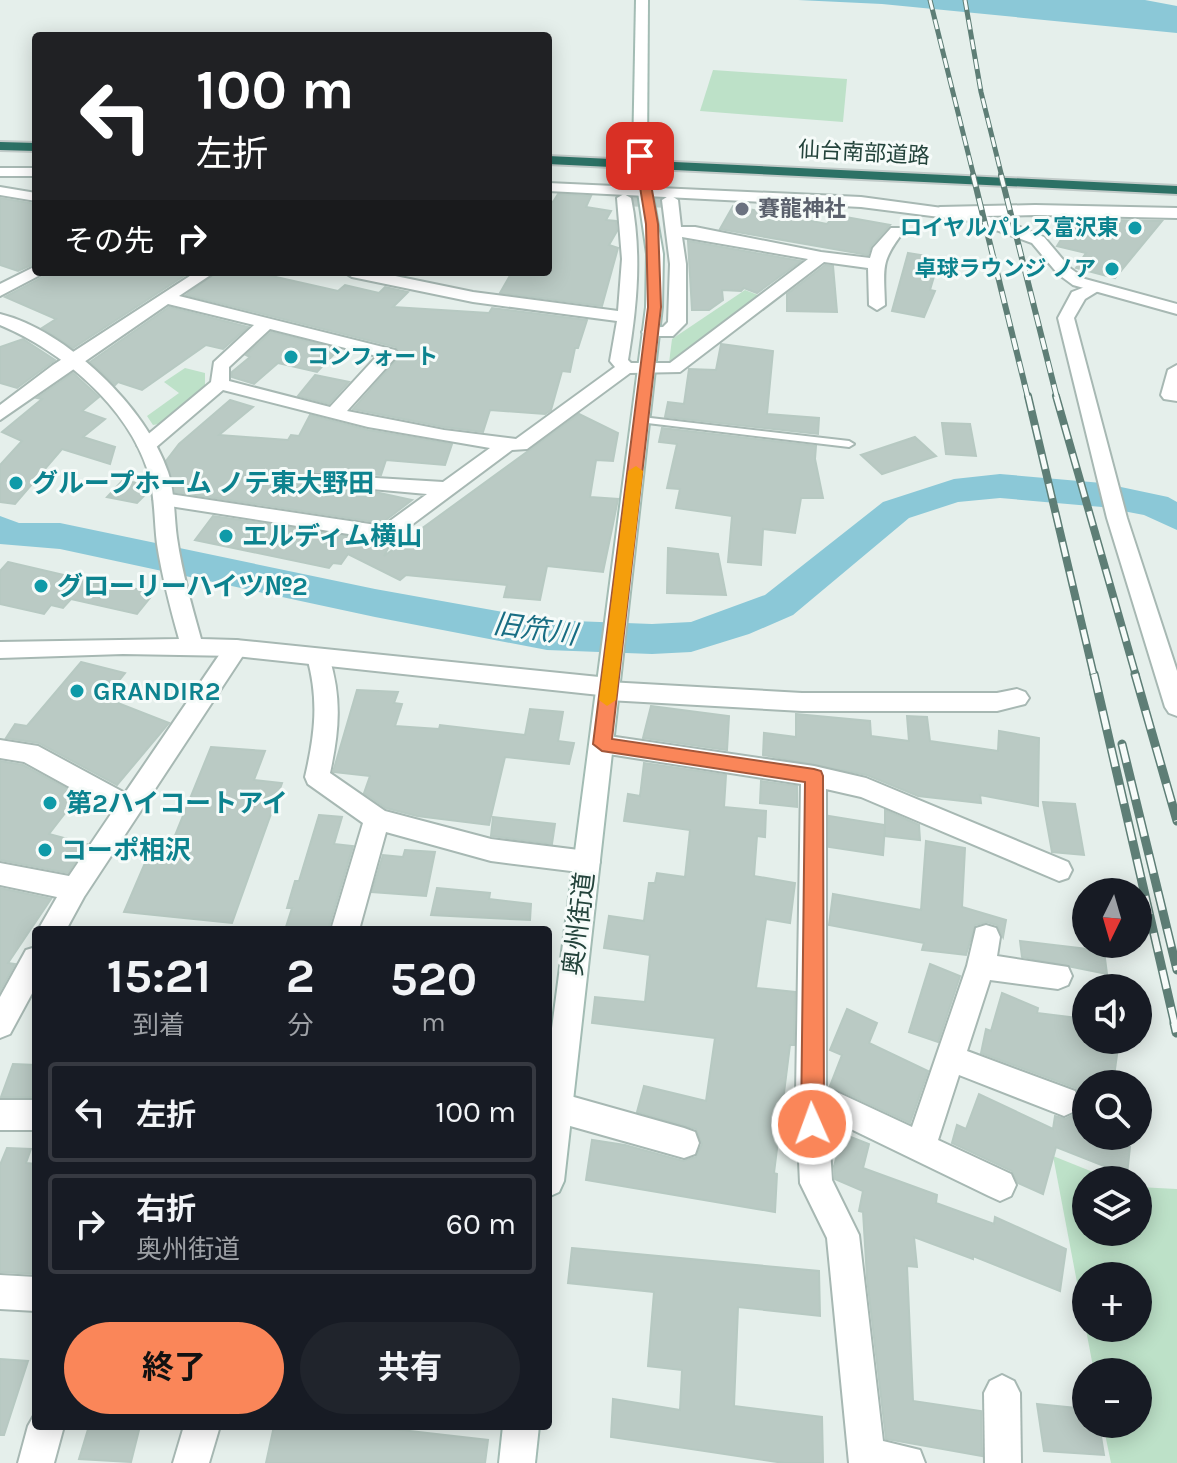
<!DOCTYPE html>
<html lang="ja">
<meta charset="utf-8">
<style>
body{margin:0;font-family:Karla,"Noto Sans JP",sans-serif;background:#20242c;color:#f1f3f6;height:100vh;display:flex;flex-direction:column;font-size:30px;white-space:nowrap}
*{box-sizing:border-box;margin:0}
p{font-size:26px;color:#9ea1a6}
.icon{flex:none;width:44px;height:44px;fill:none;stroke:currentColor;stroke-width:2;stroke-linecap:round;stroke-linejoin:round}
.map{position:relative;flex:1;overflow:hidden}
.panel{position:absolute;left:32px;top:926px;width:520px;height:504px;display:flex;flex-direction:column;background:#171b24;border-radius:8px;box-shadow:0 4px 20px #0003}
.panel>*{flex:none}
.banner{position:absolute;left:32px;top:32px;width:520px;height:244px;border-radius:8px;box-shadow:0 4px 20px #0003;background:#202124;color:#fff;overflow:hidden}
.needle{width:52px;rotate:185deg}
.tools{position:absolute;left:1072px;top:878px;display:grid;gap:16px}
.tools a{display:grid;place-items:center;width:80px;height:80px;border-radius:50%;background:#171b24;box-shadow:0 4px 20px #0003;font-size:40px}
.pin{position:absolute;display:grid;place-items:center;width:68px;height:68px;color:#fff;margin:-34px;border-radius:16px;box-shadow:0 4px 12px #0006}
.me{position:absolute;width:88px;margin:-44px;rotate:358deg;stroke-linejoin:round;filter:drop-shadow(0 0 6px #0008)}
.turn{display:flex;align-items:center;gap:28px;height:168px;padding:0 32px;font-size:36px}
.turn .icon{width:104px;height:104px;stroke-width:2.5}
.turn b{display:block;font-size:56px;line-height:68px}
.then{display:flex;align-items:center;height:76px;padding:0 32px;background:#0003;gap:16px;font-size:30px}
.eta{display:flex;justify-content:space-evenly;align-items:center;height:136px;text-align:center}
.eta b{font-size:48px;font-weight:700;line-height:56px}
.primary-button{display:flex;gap:16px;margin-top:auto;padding:16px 32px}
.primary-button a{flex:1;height:92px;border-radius:48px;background:#fa8659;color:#111;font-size:32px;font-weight:700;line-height:92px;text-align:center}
.primary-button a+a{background:#20242c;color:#f1f3f6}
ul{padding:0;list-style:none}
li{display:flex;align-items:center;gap:24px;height:100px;margin:0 16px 12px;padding:0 16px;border:4px solid #363941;border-radius:8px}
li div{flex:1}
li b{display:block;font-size:30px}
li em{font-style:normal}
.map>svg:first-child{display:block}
.green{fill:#bde1c8;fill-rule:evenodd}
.water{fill:#8bc8d7}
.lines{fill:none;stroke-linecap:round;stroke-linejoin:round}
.river{fill:#8bc8d7;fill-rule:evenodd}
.building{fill:#bacac4;stroke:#b7c9c2;stroke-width:2}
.minor-tunnel{stroke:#becdc8;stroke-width:16;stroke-dasharray:16 8;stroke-linecap:butt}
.service-casing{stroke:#a7b8b3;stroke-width:4}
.minor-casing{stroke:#a7b8b3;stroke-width:4}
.tertiary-casing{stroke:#a7b8b3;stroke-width:4}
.secondary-casing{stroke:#a3bcb4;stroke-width:4}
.motorway-casing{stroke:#c1cac8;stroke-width:4}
.service{fill:#fff;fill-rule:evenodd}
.minor{fill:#fff;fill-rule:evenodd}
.tertiary{fill:#fff;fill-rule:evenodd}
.secondary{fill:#fff;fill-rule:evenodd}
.motorway{fill:#2c7165;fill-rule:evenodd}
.rail-far4-casing{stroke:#5e7e76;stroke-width:5}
.rail-far3-casing{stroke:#5e7e76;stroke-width:6}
.rail-far2-casing{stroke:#5e7e76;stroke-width:8}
.rail-far1-casing{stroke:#5e7e76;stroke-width:9}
.rail-casing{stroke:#5e7e76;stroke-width:11}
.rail-far4{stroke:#f6fbf9;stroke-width:3;stroke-dasharray:10;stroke-linecap:butt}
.rail-far3{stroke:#f6fbf9;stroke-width:4;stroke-dasharray:12;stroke-linecap:butt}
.rail-far2{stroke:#f6fbf9;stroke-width:5;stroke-dasharray:15;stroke-linecap:butt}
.rail-far1{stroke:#f6fbf9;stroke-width:6;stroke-dasharray:19;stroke-linecap:butt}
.rail{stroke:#f6fbf9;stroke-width:8;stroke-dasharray:24;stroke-linecap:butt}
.secondary-bridge-far1-casing{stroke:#a3bcb4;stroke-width:15;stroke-linecap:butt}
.secondary-bridge-casing{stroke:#a3bcb4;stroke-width:19;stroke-linecap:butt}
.secondary-bridge-far1{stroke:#fff;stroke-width:13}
.secondary-bridge{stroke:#fff;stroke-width:16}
.route{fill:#fa8659;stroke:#a2573a;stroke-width:2}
.slow{fill:#f59e0b}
.worship-dot{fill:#6b7280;stroke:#f6fbf9;stroke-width:3}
.culture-dot{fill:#0f9aa8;stroke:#f6fbf9;stroke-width:3}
.labels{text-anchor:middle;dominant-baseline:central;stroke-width:6;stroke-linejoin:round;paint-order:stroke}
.far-street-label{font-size:22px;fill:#23433b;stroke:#f6fbf9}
.far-worship-label{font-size:22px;font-weight:bold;fill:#5b616d;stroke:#f6fbf9;text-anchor:start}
.far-culture-label{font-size:22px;font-weight:bold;fill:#0d838f;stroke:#f6fbf9;text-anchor:end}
.culture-label{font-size:26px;font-weight:bold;fill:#0d838f;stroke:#f6fbf9;text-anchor:start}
.street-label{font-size:26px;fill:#23433b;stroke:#f6fbf9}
.water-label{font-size:28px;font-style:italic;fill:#186d83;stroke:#f6fbf9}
</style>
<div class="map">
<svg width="1177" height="1463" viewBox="0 0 1177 1463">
<rect width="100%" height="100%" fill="#e5efeb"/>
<g class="green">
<polygon points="713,70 847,79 843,122 700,111"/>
<polygon points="745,290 763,297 669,363 672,339"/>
<polygon points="185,368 205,373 205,389 165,423 153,425 147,416 179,393 164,382"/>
<path d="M1053,1156L1113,1180H1086V1232H1138V1187L1177,1189V1463H1111L1103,1424H1138V1372H1094ZM1086,1276H1138V1328H1086Z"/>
</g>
<polygon class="water" points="798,0 1145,0 1177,6 1177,33 882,4"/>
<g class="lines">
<polygon class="river" points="1000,474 1102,483 1168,497 1177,502 1177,530 1144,515 1102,507 1000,498 958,502 909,518 793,615 749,634 691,652 652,654 547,650 375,617 60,549 0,544 0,516 19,523 60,523 375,589 547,620 652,624 691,622 765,595 883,502 954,479"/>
</g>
<g class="building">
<polygon points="558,194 591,196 586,207 611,211 606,220 616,221 617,231 609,245 618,248 602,306 500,293 512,272 548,272 548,201 553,202"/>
<polygon points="0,198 36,204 36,263 18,271 0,265"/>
<polygon points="733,206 827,224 835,215 890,225 871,246 868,255 720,229"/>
<polygon points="1089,219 1113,220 1162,221 1115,278 1076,268 1086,253 1057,246 1070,225 1095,234"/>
<polygon points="688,241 801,261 757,293 744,288 741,291 722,290 723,300 709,310 692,310"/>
<polygon points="908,253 927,256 922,271 935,273 930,290 935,291 924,317 892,311"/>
<polygon points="825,265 833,266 837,312 787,311 787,294"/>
<polygon points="46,272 190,272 73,348 42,328 56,319 5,297 43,277"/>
<polygon points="218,272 254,272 338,291 345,285 379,293 385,287 408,292 393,307 489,313 492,308 587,320 578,348 575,348 570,372 562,371 551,410 545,414 490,410 483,432 444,427 353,409 400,356 396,347 186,295"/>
<polygon points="169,307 248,327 223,349 206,345 142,390 118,382 115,385 90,362"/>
<polygon points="271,332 339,349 317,372 278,363 254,384 232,377 232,372 250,357 246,355"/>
<polygon points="23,339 55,360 17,388 0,383 0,347"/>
<polygon points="721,344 773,351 767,414 819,418 818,434 665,417 668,402 684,404 689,369 716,370"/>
<polygon points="73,373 99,397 82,411 105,419 83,437 115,447 110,464 62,449 15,504 0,502 0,465 22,441 2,432 42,399 37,398"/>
<polygon points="315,375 349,382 329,404 298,396"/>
<polygon points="230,400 253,407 219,435 288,440 291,435 299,436 310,415 368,430 452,444 445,465 386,460 381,475 309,471 304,476 304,481 316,487 375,492 412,500 382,523 175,492 166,461 179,444"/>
<polygon points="579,414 618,433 613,461 596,460 590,497 618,499 613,524 603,572 547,566 540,600 504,597 507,585 406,575 400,580 348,554 341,564 333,563 329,568 195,540 213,516 391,542 384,556"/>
<polygon points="942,423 970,424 976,456 946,454"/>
<polygon points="662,428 816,446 815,459 823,498 801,498 795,533 763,529 761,565 728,562 732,516 676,508 680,489 667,488 677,444 659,442"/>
<polygon points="915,437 936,456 882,474 861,455"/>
<polygon points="122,481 148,484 149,491 137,503 107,497"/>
<polygon points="668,548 718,554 726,595 667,593"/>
<polygon points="8,562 98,583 100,581 154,593 137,614 71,599 63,608 51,605 44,614 0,604 0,571"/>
<polygon points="81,662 125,673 105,698 169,723 117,785 39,743 6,738 15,724 27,726"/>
<polygon points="357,690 398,692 394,703 402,704 395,726 439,729 440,725 525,735 530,709 563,712 558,741 574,743 569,764 505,757 489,825 417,816 386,808 364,793 370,776 333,772"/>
<polygon points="651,706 729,716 727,750 643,738"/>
<polygon points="796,714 870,721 871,736 909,741 907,716 927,717 930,741 998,751 999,731 1039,738 1038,806 980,795 981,803 918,796 867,775 763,755 764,733 796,737"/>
<polygon points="211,747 265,751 254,780 282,783 232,923 124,912 154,842 172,843"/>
<polygon points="0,761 23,765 79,795 49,834 87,844 68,873 0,860"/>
<polygon points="644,763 726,775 724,807 766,811 765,837 757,836 754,876 795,883 790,923 766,919 756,988 795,992 794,1045 790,1045 774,1173 777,1174 775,1212 586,1180 592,1140 625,1145 683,1161 696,1157 702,1144 696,1129 637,1112 644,1086 706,1101 715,1038 592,1023 595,997 645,1002 650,955 604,948 609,916 644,921 649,883 655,883 657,873 685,877 690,830 624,821 628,794 640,796"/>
<polygon points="761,781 797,786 797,807 760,803"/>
<polygon points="1043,802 1075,804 1084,855 1052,852"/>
<polygon points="885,810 919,825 920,840 885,836"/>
<polygon points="319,815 342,817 334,844 353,846 328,930 285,930 292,908 287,908 295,881 299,881"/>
<polygon points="829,816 885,825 883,855 829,847"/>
<polygon points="493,817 555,824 552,844 491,836"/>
<polygon points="926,841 965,848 962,907 1006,920 1003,937 997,925 987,922 975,925 966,955 922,950 924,943 829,925 833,894 921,910"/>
<polygon points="405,850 435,852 426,896 372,892 383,855 403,857"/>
<polygon points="0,888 51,899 8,963 15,964 0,991"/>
<polygon points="437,888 490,893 489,899 531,904 530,920 431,915"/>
<polygon points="1020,941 1104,951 1107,974 1022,957"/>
<polygon points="930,964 960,976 938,1042 909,1032"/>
<polygon points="1002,993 1038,1008 1037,1013 1086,1019 1086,1040 1119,1040 1113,1084 1086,1084 1086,1136 1101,1136 1130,1147 1127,1175 1056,1147 1043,1194 1018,1183 1012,1171 952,1143 957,1125 966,1129 979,1094 1053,1129 1055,1116 1065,1119 1076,1114 1082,1102 1076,1088 981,1053 986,1029 991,1031"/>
<polygon points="847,1009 877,1023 869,1043 928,1071 910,1123 830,1086 842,1055 830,1050"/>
<polygon points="13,1064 36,1065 36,1097 1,1097"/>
<polygon points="843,1134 869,1144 863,1168 937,1195 936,1203 994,1224 995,1217 1066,1249 1060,1291 973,1256 973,1259 914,1237 917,1267 907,1266 913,1401 981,1411 982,1456 886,1439 867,1278 863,1212 859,1211 863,1191 835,1179 834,1166"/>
<polygon points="7,1148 31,1149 26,1163 36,1164 36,1274 0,1272 0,1165"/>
<polygon points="572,1248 819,1271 820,1316 738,1307 734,1406 822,1417 823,1463 784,1463 611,1437 613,1399 680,1410 682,1370 648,1366 654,1292 568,1283"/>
<polygon points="0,1359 28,1361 4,1435 0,1435"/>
<polygon points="1037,1404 1086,1409 1086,1424 1099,1424 1104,1455 1044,1451"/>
<polygon points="89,1426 140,1426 131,1462 79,1459"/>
<polygon points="274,1426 366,1426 488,1440 485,1463 266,1463"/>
</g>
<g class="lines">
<polyline class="minor-tunnel" points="624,198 670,200"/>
<defs>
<polygon id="service" points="642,417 849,441 854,444 849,447 639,422 637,420"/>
<g id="minor">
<polygon points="0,187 36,193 36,201 0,195"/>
<path d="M624,194L631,198C642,253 637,306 628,360L631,363H670L808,259L682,237L686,264V323L673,336H645L642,332L645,328L663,327L668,322L670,264L662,200L670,195L678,200L681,227H695L821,252L870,258L873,248L891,228H901L904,231C880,262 884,267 885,305L877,310L869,305L868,268L824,262L680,372L630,373L527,449L512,450L394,538L387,540L163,505L153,499L163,493L383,526L427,494L316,484L306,478L309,474L443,482L490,448L368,427L223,390L154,449H140L137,445L140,441L211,382L214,362L254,325L168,304L0,420V405L53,365L196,272H215L179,296L395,350L398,354L395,358L347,411L444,430L516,439L615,367L610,361L617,321L473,302L352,277L344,272H376L473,292L618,311L622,259L617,198ZM270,329L377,356L330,407L229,381V367Z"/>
<polygon points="1035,205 1177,208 1177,218 1035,215 940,217 932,212 940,207"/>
<polygon points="36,266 36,272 43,272 42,274 0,296 0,284"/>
<polygon points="1095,283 1103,288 1085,299 1074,318 1127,518 1177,671 1177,716 1169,713 1165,707 1107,518 1058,318 1072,292"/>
<polygon points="1177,365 1177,401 1164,399 1161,395 1168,370"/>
<polygon points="236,640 244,642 247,648 244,654 84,897 66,930 38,930 57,897 0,885 0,863 69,876 113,811 24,762 0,758 0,740 38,746 125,793 228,642"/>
<path d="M318,649L326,651L329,657C342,698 339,732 330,773L385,811L491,839L587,851L596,854L600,862L596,870L587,873L491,861L386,832L359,930H331L363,823L308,784L305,777C315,734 319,700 307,657L310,651Z"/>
<polygon points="608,682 802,693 997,693 1017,689 1025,692 1029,698 1025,704 997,711 802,711 608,700 600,697 596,691 600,685"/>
<polygon points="602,735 814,766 866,778 1068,862 1072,870 1068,878 1059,881 861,797 826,789 826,1087 912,1127 967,966 976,928 986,925 996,928 1000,937 997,956 1068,967 1072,976 1068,985 1058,989 990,980 967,1051 1075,1091 1079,1101 1075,1111 1064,1116 959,1075 938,1140 1011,1174 1016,1185 1011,1196 1000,1201 989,1196 828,1118 832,1180 859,1235 883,1441 920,1450 925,1463 849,1463 827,1238 800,1183 796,1095 801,784 602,753 593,751 590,744 593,737"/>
<polygon points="36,947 36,986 10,1034 0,1038 0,997 26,950"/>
<polygon points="556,1092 684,1128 695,1132 699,1143 695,1154 684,1158 556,1122 548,1118 548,1096"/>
<rect x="0" y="1100" width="36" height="30"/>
<polygon points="0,1275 36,1277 36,1311 0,1309"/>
<polygon points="1002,1375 1014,1381 1020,1393 1021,1463 985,1463 984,1393 990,1381"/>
<polygon points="36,1412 36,1426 64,1426 54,1463 18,1463 28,1426"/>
<polygon points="184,1426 220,1426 209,1463 173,1463"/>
</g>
<g id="tertiary">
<rect x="0" y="168" width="36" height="8"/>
<polygon points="548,183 861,197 972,212 1010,223 1044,237 1070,268 1085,279 1177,304 1177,314 1073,285 1058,274 1032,243 971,221 861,207 548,191"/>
<path d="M0,314C66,330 147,408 168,472C175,493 174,517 177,538C182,573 192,606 201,639L236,640L609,678L617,681L621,687L617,693L609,696L236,656L123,654L0,658V642L179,639C170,607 162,576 157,544C154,520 155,494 148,471C127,406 62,351 0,325Z"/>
</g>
<g id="secondary">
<polygon points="636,0 648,0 647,156 640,160 633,156"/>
<polygon points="644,181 651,185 663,254 662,307 564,1181 559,1192 548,1197 548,1059 646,307 647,254 637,185"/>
<polygon points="503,1426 539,1426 535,1463 499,1463"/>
</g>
<g id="motorway">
<polygon points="0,142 36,143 36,151 0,150"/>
<polygon points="548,156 1177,186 1177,194 548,164"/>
</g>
</defs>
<use href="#service" class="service-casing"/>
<use href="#minor" class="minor-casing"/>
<use href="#tertiary" class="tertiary-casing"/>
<use href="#secondary" class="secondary-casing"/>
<use href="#motorway" class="motorway-casing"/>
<use href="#service" class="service"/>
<use href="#minor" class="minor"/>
<use href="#tertiary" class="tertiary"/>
<use href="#secondary" class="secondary"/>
<use href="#motorway" class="motorway"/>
<defs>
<g id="rail-far4">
<polyline points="930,0 974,177"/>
<polyline points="965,0 981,92 1002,177"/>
</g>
<g id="rail-far3">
<polyline points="973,175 1028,398"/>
<polyline points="1001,175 1057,398"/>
</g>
<g id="rail-far2">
<polyline points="1028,396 1094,676"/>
<polyline points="1056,396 1136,676"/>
</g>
<g id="rail-far1">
<polyline points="1094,674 1175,1025"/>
<polyline points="1135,674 1177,821"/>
<polyline points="1122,744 1177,970"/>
</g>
<polyline id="rail" points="1175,1023 1177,1032"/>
</defs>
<use href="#rail-far4" class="rail-far4-casing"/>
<use href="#rail-far3" class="rail-far3-casing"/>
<use href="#rail-far2" class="rail-far2-casing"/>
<use href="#rail-far1" class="rail-far1-casing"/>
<use href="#rail" class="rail-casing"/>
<use href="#rail-far4" class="rail-far4"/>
<use href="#rail-far3" class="rail-far3"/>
<use href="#rail-far2" class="rail-far2"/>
<use href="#rail-far1" class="rail-far1"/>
<use href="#rail" class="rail"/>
<defs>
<polyline id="secondary-bridge-far1" points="640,156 643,177"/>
<polyline id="secondary-bridge" points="643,175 644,185"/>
</defs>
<use href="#secondary-bridge-far1" class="secondary-bridge-far1-casing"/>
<use href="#secondary-bridge" class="secondary-bridge-casing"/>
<use href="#secondary-bridge-far1" class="secondary-bridge-far1"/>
<use href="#secondary-bridge" class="secondary-bridge"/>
</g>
<polygon class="route" points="640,153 646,156 658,224 661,307 612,739 814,769 821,771 823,776 824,1124 821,1132 812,1135 804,1132 801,1124 805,782 602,751 593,744 648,307 646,224 635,156"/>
<polygon class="slow" points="636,466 643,471 616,700 607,706 599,700 628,471"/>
<circle class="worship-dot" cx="742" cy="209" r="8"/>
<g class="culture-dot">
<circle cx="1135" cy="228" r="8"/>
<circle cx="1112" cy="269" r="8"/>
<circle cx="291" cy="357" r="8"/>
<circle cx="16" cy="483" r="8"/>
<circle cx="226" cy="536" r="8"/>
<circle cx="41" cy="586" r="8"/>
<circle cx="77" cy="691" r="8"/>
<circle cx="50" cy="803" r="8"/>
<circle cx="45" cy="850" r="8"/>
</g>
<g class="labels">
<g class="far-street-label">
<text transform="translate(864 153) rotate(3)">仙台南部道路</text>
</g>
<g class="far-worship-label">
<text x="758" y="209">賽龍神社</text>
</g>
<g class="far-culture-label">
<text x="1119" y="228">ロイヤルパレス富沢東</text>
<text x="1096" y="269">卓球ラウンジ ノア</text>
<text x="307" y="357" text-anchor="start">コンフォート</text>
</g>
<g class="culture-label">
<text x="32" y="483">グループホーム ノテ東大野田</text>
<text x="242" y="536">エルディム横山</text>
<text x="57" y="586">グローリーハイツ№2</text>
<text x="93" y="691">GRANDIR2</text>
<text x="66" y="803">第2ハイコートアイ</text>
<text x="61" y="850">コーポ相沢</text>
</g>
<g class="street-label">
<text transform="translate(579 924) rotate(-83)">奥州街道</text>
</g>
<g class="water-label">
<text transform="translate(535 629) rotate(8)">旧笊川</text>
</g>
</g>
</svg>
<div class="tools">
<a><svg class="needle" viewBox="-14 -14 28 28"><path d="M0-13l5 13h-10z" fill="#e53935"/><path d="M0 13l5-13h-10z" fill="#9ea1a6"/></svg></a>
<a><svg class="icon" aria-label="sound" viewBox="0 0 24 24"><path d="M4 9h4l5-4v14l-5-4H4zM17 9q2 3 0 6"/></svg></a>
<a><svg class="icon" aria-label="search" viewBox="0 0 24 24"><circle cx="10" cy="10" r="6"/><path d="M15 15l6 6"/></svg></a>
<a><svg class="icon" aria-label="layers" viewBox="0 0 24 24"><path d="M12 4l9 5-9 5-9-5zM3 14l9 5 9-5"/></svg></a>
<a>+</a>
<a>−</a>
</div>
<div class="pin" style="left:640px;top:156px;background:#d93025"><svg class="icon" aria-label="arrive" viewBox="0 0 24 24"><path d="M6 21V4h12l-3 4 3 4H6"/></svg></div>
<svg class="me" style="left:812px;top:1124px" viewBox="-20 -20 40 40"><circle r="17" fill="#fa8659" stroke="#fff" stroke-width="3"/><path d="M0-11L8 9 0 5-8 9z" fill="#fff"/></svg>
<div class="banner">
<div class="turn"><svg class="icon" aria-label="left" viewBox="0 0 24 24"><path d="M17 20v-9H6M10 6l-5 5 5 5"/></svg><div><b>100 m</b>左折</div></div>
<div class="then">その先<svg class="icon" aria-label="right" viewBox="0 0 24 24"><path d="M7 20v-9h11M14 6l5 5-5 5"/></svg></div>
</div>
<section class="panel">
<div class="eta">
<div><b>15:21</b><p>到着</p></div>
<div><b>2</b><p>分</p></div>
<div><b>520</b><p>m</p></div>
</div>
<ul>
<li><svg class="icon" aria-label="left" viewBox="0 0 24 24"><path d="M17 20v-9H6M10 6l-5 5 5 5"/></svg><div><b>左折</b></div><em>100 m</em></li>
<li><svg class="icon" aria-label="right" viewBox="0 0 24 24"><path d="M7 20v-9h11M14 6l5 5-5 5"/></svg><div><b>右折</b><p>奥州街道</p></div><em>60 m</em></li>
</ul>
<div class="primary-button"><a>終了</a><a>共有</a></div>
</section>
</div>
